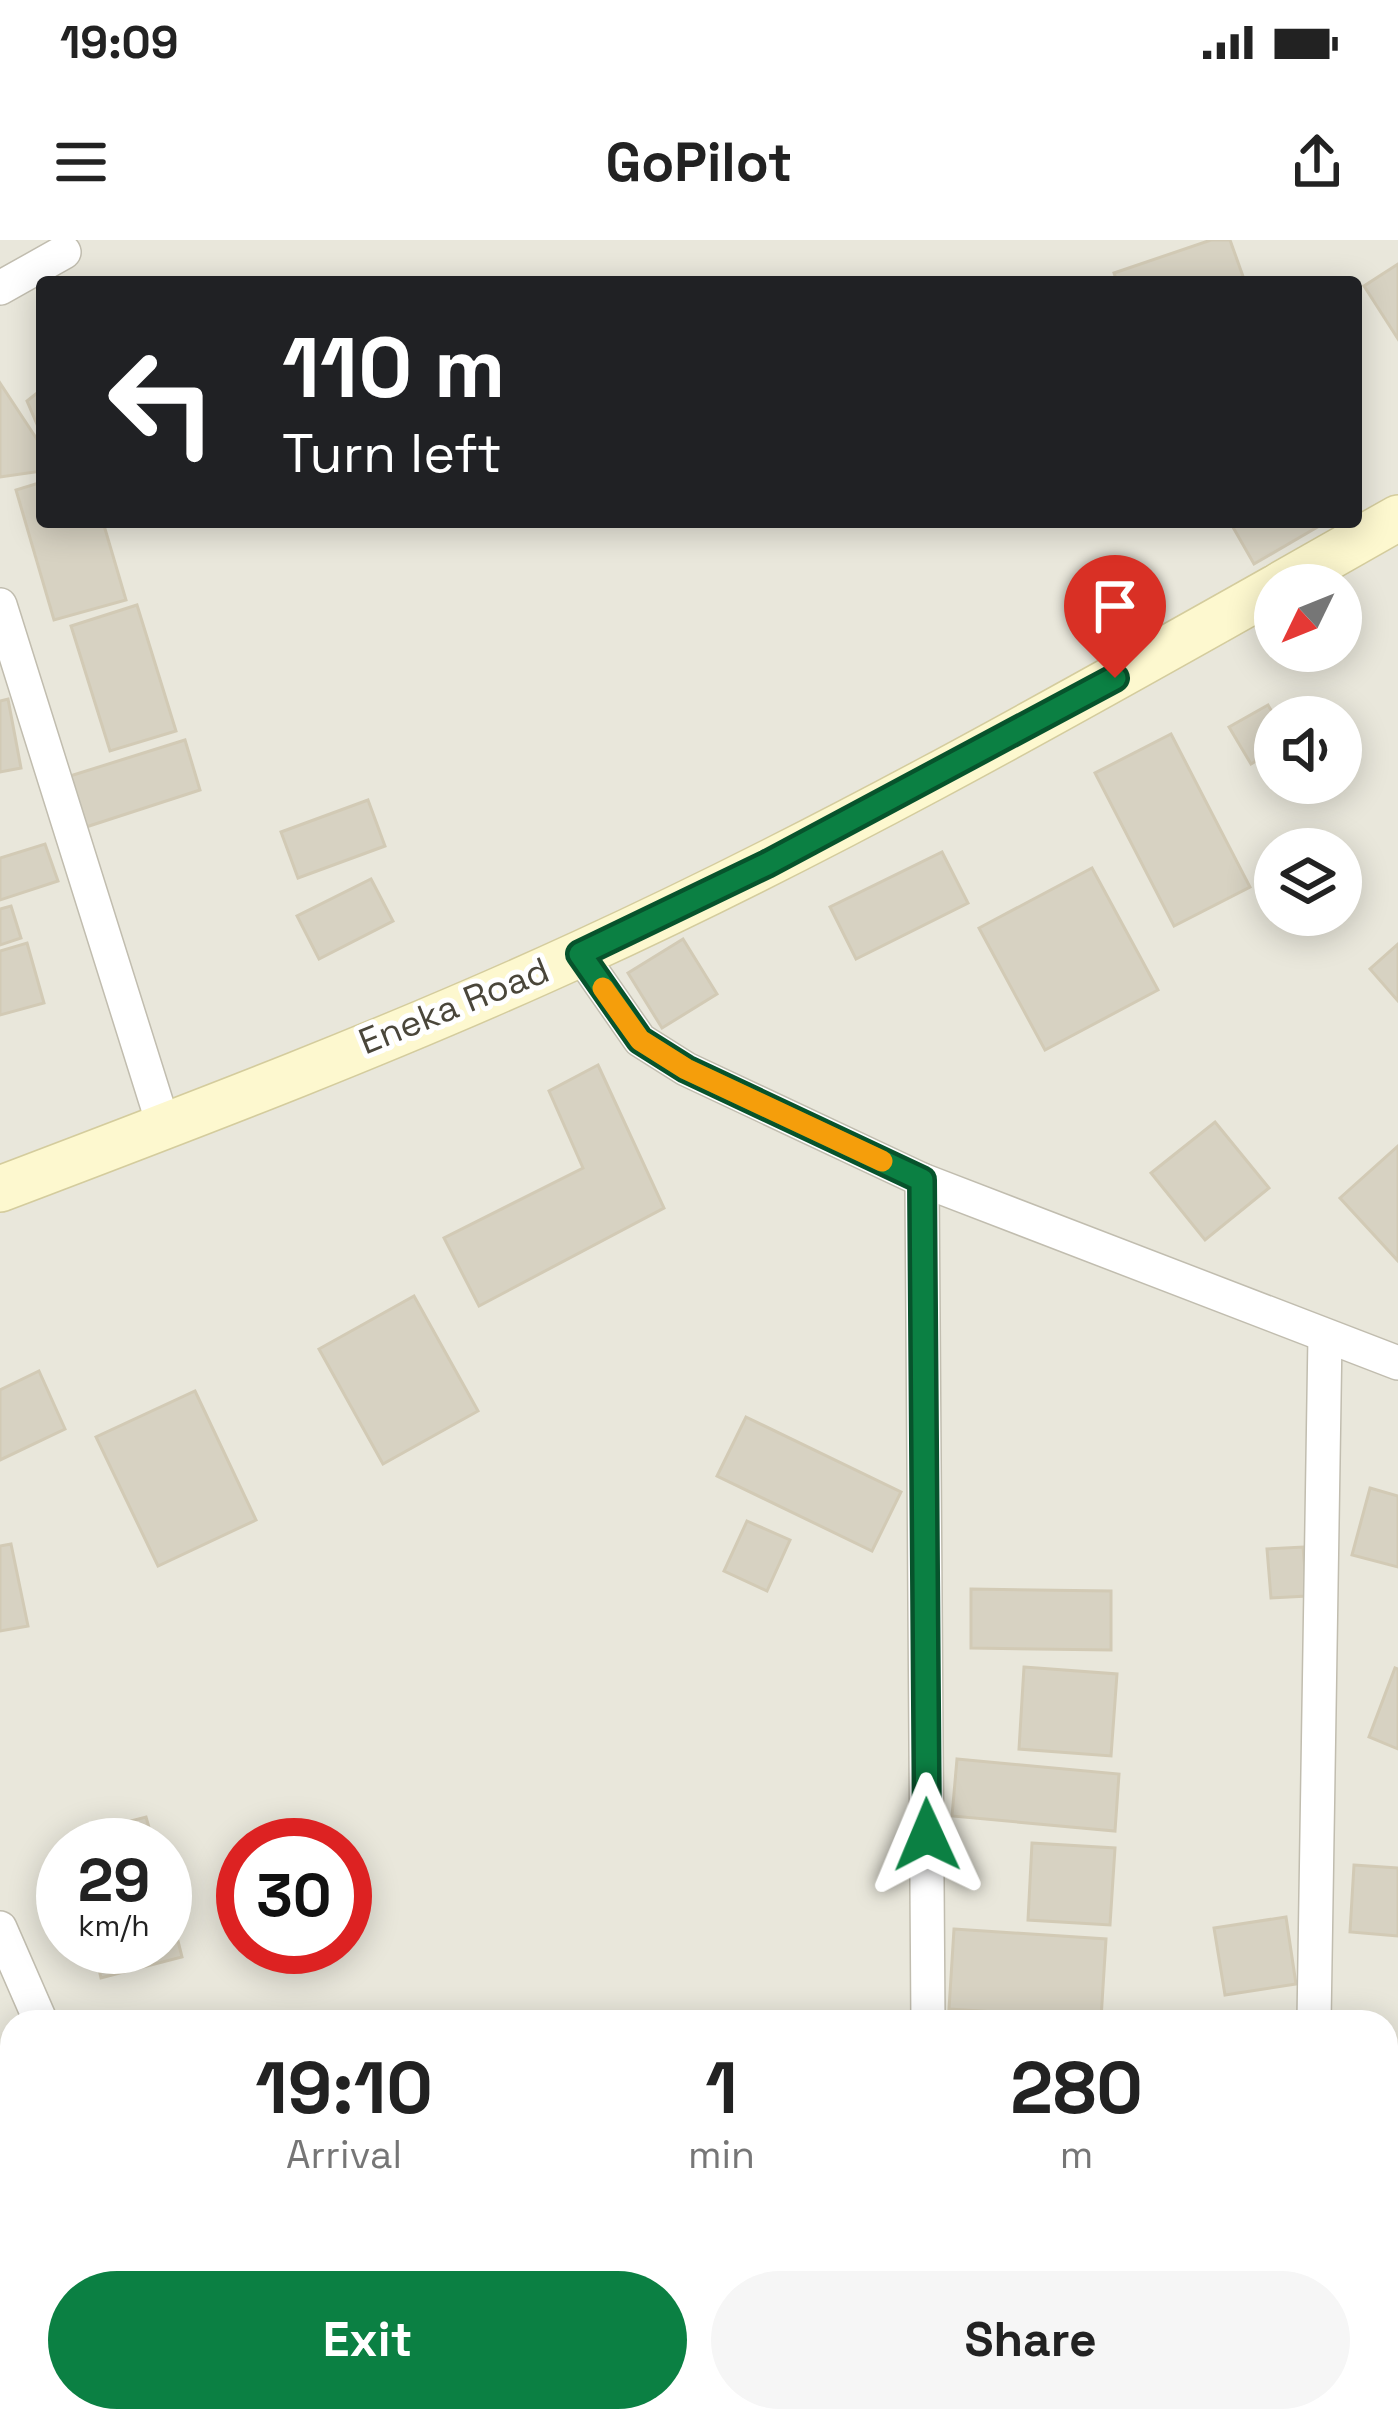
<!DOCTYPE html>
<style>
body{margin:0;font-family:"Space Grotesk",sans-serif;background:#f6f6f6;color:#222;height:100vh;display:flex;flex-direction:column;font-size:45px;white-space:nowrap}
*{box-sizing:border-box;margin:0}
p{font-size:39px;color:#767676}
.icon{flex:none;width:66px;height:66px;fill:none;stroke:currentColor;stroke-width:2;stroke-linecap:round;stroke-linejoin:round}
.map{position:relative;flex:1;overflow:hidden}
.details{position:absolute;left:0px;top:1770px;width:1398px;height:423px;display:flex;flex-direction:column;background:#fff;border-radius:36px 36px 0 0;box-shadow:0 6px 30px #0003}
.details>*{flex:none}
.hud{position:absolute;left:36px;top:36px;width:1326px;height:252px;border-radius:12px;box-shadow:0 6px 30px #0003;background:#202124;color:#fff;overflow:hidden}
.needle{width:78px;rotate:227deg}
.fabs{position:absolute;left:1254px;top:324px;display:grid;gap:24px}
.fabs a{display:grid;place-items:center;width:108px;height:108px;border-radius:50%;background:#fff;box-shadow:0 6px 30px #0003;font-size:60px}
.speed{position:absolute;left:36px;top:1578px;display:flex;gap:24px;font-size:60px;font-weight:700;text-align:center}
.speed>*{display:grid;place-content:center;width:156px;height:156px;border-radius:50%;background:#fff;box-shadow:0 6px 30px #0003;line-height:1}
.speed small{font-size:30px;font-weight:400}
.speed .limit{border:18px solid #d22;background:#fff;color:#111}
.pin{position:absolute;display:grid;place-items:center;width:102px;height:102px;color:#fff;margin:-123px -51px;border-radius:50% 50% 50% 0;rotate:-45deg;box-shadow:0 0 12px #0007}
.pin .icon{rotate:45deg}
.me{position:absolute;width:132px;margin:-66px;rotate:359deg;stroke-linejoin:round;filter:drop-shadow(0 0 9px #0008)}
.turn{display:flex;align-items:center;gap:42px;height:252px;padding:0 48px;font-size:54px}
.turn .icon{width:156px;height:156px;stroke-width:2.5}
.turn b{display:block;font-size:84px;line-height:102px}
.eta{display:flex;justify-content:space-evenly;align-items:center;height:204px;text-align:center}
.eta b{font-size:72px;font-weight:600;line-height:84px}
.cta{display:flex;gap:24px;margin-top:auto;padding:24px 48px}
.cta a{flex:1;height:138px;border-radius:72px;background:#0b8043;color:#fff;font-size:48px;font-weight:600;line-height:138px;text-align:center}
.cta a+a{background:#f6f6f6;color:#222}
.status{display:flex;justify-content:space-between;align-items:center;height:84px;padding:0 60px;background:#fff;direction:ltr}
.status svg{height:33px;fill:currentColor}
header{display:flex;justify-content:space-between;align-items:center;height:156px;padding:0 48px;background:#fff;font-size:54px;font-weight:600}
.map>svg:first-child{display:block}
.residential{fill:#e9e7db;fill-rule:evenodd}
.building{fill:#d7d2c2;stroke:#d2cab5;stroke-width:3}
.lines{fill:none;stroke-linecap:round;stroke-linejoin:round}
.minor-casing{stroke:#c1bdaf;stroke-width:36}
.secondary-casing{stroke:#d4cc9d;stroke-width:48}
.minor{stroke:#fff;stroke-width:33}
.secondary{stroke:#fdf8cf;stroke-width:45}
.route-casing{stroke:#07532c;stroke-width:30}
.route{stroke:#0b8043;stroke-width:21}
.slow{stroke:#f59e0b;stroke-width:21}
.labels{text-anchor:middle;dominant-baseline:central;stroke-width:10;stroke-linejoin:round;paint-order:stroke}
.street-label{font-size:36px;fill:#4a463a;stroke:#fff}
</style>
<div class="status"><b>19:09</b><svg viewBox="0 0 49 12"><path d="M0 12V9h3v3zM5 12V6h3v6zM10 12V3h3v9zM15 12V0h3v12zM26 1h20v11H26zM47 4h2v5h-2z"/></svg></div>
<header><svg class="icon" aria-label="menu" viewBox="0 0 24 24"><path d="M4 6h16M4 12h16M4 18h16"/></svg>GoPilot<svg class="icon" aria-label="share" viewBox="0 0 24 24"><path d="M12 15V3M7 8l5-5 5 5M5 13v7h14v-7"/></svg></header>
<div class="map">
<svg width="1398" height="2192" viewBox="0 0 1398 2192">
<rect width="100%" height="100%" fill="#f6f4ec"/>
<path class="residential" d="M0,0H1398V2192H0ZM42,42H1356V282H42ZM1275,345H1341V411H1275ZM1275,477H1341V543H1275ZM1275,609H1341V675H1275ZM63,1605H165V1707H63ZM243,1605H345V1707H243ZM12,1782H1386V2181H12Z"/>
<g class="building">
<polygon points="1211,0 1230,0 1245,42 1117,42 1114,33"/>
<polygon points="1398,24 1398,99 1364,46"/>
<polygon points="0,143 42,207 42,231 0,237"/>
<polygon points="42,149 42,196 27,161"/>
<polygon points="42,242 42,282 103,282 126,360 54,380 16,250"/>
<polygon points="1230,282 1326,282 1254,324"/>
<polygon points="137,365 176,491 110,511 71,386"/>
<polygon points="8,459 21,528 0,532 0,461"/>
<polygon points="1268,465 1275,477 1275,510 1251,524 1229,487"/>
<polygon points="1171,494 1250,647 1174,686 1095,533"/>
<polygon points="185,500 200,550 86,587 70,536"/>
<polygon points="368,560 385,606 298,638 281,592"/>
<polygon points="45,604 58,641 0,660 0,618"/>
<polygon points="942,612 968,663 856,719 830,667"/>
<polygon points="1092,628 1158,750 1045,810 979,688"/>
<polygon points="371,639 393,681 319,719 297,676"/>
<polygon points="11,666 21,698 0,705 0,669"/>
<polygon points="683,699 717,754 662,788 628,733"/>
<polygon points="27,703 44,763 0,775 0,711"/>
<polygon points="1398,704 1398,761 1370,729"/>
<polygon points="598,825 664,968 479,1066 444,998 583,928 549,851"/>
<polygon points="1215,882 1269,948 1205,1000 1151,933"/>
<polygon points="1398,906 1398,1021 1340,958"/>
<polygon points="414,1056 478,1171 383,1224 319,1109"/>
<polygon points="39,1131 65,1189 0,1220 0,1150"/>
<polygon points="195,1151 256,1280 158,1326 96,1197"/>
<polygon points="746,1177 901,1252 872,1311 717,1236"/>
<polygon points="1370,1248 1398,1256 1398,1327 1352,1315"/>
<polygon points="747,1281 790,1300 767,1351 724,1331"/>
<polygon points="11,1304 28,1386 0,1391 0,1306"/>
<polygon points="1303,1307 1307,1356 1271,1358 1267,1309"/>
<polygon points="971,1349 1111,1351 1111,1410 971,1408"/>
<polygon points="1024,1427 1117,1434 1111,1516 1019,1509"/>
<polygon points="1395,1428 1398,1429 1398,1509 1369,1497"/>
<polygon points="957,1519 1119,1534 1115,1591 952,1576"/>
<polygon points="146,1577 154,1605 67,1605 65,1598"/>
<polygon points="1032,1603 1115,1608 1110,1685 1028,1680"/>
<polygon points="1354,1625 1398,1628 1398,1696 1350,1692"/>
<polygon points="165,1649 182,1717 101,1738 94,1707 165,1707"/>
<polygon points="1286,1677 1296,1744 1225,1755 1214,1688"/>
<polygon points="954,1689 1106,1699 1101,1779 949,1769"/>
<polygon points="1396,2042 1398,2096 1386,2098 1386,2043"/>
<polygon points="0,2077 12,2091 12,2154 0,2140"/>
<polygon points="743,2181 809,2181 808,2192 742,2192"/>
<polygon points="820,2181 903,2181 900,2192 817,2192"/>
</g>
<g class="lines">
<defs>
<g id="minor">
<polyline points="0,48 64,12"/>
<polyline points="0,365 164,887"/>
<polyline points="580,714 640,800 686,829 922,940 1398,1123"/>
<polyline points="922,940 928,1782"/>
<polyline points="0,1688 41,1782"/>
<polyline points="1314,1782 1325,1096"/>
<polyline points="1386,1993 1398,1998"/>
<polyline points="277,2181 284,2192"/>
<polyline points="1316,2181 1316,2192"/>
<polyline points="546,2192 547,2181"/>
<polyline points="926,2192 926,2181"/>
</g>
<g id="secondary">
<polyline points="1280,345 1398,278"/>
<path d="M0,949C195,875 393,800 582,713C820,604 1048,476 1275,348"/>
</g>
</defs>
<use href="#minor" class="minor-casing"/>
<use href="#secondary" class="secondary-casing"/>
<use href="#minor" class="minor"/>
<use href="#secondary" class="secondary"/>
</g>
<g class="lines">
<defs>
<polyline id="route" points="927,1595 922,940 686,829 640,800 580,714 767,624 1115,438"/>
</defs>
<use href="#route" class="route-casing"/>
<use href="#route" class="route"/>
<polyline class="slow" points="603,748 640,800 686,829 882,921"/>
</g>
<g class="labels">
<g class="street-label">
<text transform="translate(454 766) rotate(-22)">Eneka Road</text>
</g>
</g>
</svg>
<div class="fabs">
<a><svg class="needle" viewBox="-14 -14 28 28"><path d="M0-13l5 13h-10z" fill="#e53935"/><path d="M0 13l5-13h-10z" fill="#767676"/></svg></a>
<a><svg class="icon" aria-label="sound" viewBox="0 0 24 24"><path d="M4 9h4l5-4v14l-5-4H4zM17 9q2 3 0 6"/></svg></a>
<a><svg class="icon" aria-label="layers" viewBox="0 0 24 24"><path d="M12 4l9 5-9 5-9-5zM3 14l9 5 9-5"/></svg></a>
</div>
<div class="speed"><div>29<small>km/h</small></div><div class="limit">30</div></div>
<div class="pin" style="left:1115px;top:438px;background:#d93025"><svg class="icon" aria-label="arrive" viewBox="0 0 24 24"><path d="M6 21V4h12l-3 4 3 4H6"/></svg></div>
<svg class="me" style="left:927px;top:1595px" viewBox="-20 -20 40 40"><path d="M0-17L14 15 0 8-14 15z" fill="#0b8043" stroke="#fff" stroke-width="4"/></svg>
<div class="hud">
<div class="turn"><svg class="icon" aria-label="left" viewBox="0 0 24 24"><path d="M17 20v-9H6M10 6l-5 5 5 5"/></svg><div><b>110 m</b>Turn left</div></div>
</div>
<section class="details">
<div class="eta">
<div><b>19:10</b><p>Arrival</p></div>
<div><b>1</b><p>min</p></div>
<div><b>280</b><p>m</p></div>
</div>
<div class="cta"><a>Exit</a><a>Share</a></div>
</section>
</div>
